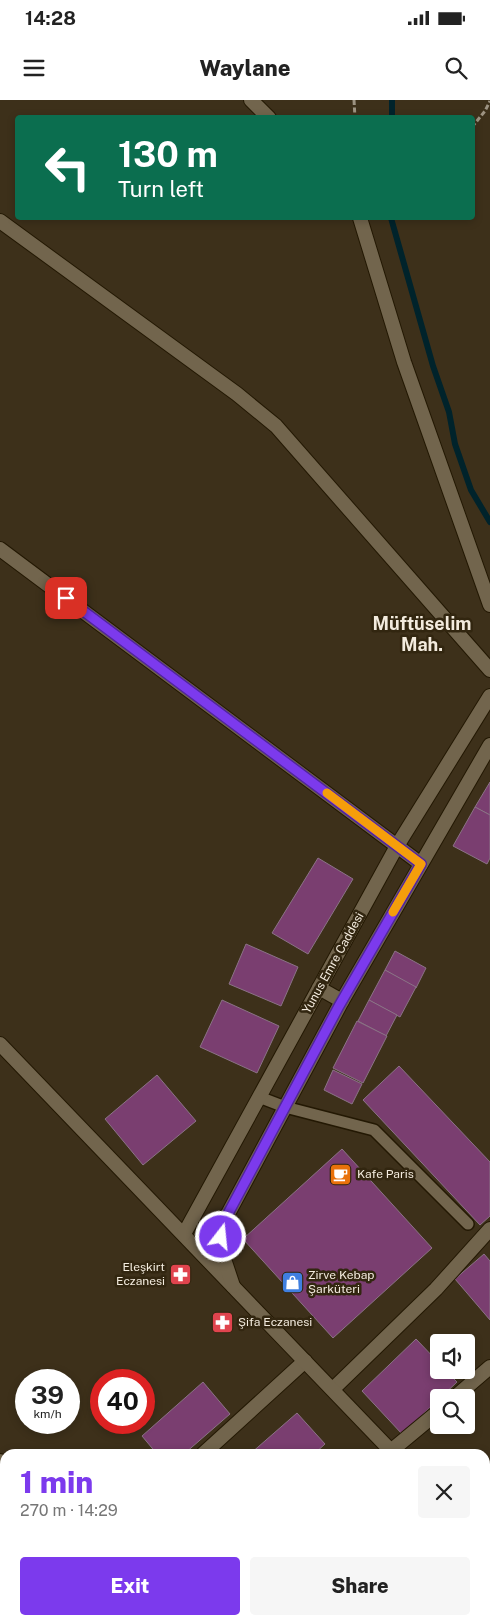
<!DOCTYPE html>
<meta charset="utf-8">
<style>
body{margin:0;font-family:"Public Sans",sans-serif;background:#f6f6f6;color:#222;height:100vh;display:flex;flex-direction:column;font-size:19px;white-space:nowrap}
*{box-sizing:border-box;margin:0}
p{font-size:16px;color:#767676}
.icon{flex:none;width:28px;height:28px;fill:none;stroke:currentColor;stroke-width:2;stroke-linecap:round;stroke-linejoin:round}
.map{position:relative;flex:1;overflow:hidden}
.sheet{position:absolute;left:0px;top:1349px;width:490px;height:176px;display:flex;flex-direction:column;background:#fff;border-radius:15px 15px 0 0;box-shadow:0 2px 8px #0003}
.sheet>*{flex:none}
.banner{position:absolute;left:15px;top:15px;width:460px;height:105px;border-radius:5px;box-shadow:0 2px 8px #0003;background:#0b6e4f;color:#fff;overflow:hidden}
.controls{position:absolute;left:430px;top:1234px;display:grid;gap:10px}
.controls a{display:grid;place-items:center;width:45px;height:45px;border-radius:5px;background:#fff;box-shadow:0 2px 8px #0003;font-size:25px}
.speed{position:absolute;left:15px;top:1269px;display:flex;gap:10px;font-size:25px;font-weight:700;text-align:center}
.speed>*{display:grid;place-content:center;width:65px;height:65px;border-radius:50%;background:#fff;box-shadow:0 2px 8px #0003;line-height:1}
.speed small{font-size:12px;font-weight:400}
.speed .limit{border:8px solid #d22;background:#fff;color:#111}
.pin{position:absolute;display:grid;place-items:center;width:42px;height:42px;color:#fff;margin:-21px;border-radius:10px;box-shadow:0 2px 8px #0006}
.me{position:absolute;width:55px;margin:-28px;rotate:16deg;stroke-linejoin:round;filter:drop-shadow(0 0 4px #0008)}
.turn{display:flex;align-items:center;gap:18px;height:105px;padding:0 20px;font-size:22px}
.turn .icon{width:65px;height:65px;stroke-width:2.5}
.turn b{display:block;font-size:35px;line-height:42px}
.round{display:grid;place-items:center;flex:none;width:52px;height:52px;border-radius:5px;background:#f6f6f6}
.overview{display:flex;align-items:center;justify-content:space-between;height:85px;padding:0 20px}
h1{font-size:30px;font-weight:800;line-height:38px;color:#7c3aed}
.primary-button{display:flex;gap:10px;margin-top:auto;padding:10px 20px}
.primary-button a{flex:1;height:58px;border-radius:5px;background:#7c3aed;color:#fff;font-size:20px;font-weight:800;line-height:58px;text-align:center}
.primary-button a+a{background:#f6f6f6;color:#222}
.status{display:flex;justify-content:space-between;align-items:center;height:35px;padding:0 25px;background:#fff;direction:ltr}
.status svg{height:14px;fill:currentColor}
header{display:flex;justify-content:space-between;align-items:center;height:65px;padding:0 20px;background:#fff;font-size:22px;font-weight:800}
.map>svg:first-child{display:block}
.lines{fill:none;stroke-linecap:round;stroke-linejoin:round}
.stream{stroke:#00232b;stroke-width:6}
.building{fill:#7a3e70;stroke:#8b7386}
.service-casing{stroke:#231803;stroke-width:14}
.minor-casing{stroke:#231803;stroke-width:16}
.tertiary-casing{stroke:#231803;stroke-width:16}
.path{stroke:#9d9382;stroke-width:3;stroke-dasharray:5 2.5;stroke-linecap:butt}
.service{stroke:#72654d;stroke-width:11}
.minor{stroke:#72654d;stroke-width:14}
.tertiary{stroke:#72654d;stroke-width:14}
.route-casing{stroke:#51269a;stroke-width:12}
.route{stroke:#7c3aed;stroke-width:9}
.slow{stroke:#f59e0b;stroke-width:9}
.labels{text-anchor:middle;dominant-baseline:central;stroke-width:5;stroke-linejoin:round;paint-order:stroke}
.street-label{font-size:12px;fill:#f3ebde;stroke:#322610}
.poi-label{font-size:12px;fill:#f3ebde;stroke:#322610;text-anchor:start}
.district-label{font-size:18px;font-weight:bold;fill:#f3ebde;stroke:#322610}
</style>
<div class="status"><b>14:28</b><svg viewBox="0 0 49 12"><path d="M0 12V9h3v3zM5 12V6h3v6zM10 12V3h3v9zM15 12V0h3v12zM26 1h20v11H26zM47 4h2v5h-2z"/></svg></div>
<header><svg class="icon" aria-label="menu" viewBox="0 0 24 24"><path d="M4 6h16M4 12h16M4 18h16"/></svg>Waylane<svg class="icon" aria-label="search" viewBox="0 0 24 24"><circle cx="10" cy="10" r="6"/><path d="M15 15l6 6"/></svg></header>
<div class="map">
<svg width="490" height="1524" viewBox="0 0 490 1524">
<rect width="100%" height="100%" fill="#3d301a"/>
<g class="lines">
<g class="stream">
<polyline points="392,0 392,18"/>
<polyline points="391,118 433,266 449,312 455,344 471,390 490,422"/>
</g>
</g>
<g class="building">
<polygon points="490,682 490,715 475,707"/>
<polygon points="475,707 490,715 490,758 487,764 453,746"/>
<polygon points="318,758 353,779 308,854 272,833"/>
<polygon points="246,844 298,867 281,906 229,884"/>
<polygon points="395,851 426,868 416,888 385,870"/>
<polygon points="385,870 416,887 400,917 369,900"/>
<polygon points="222,900 279,926 257,973 200,947"/>
<polygon points="369,900 397,915 386,936 358,921"/>
<polygon points="357,921 387,936 363,983 333,968"/>
<polygon points="399,966 490,1062 490,1116 480,1125 363,1000"/>
<polygon points="333,970 362,984 352,1004 324,990"/>
<polygon points="157,975 196,1021 143,1065 105,1019"/>
<polygon points="342,1049 432,1148 333,1238 243,1139"/>
<polygon points="484,1154 490,1161 490,1220 455,1179"/>
<polygon points="416,1239 439,1263 439,1270 445,1270 457,1282 402,1334 362,1291"/>
<polygon points="203,1282 230,1314 184,1354 157,1354 142,1336"/>
<polygon points="297,1313 325,1344 314,1354 250,1354"/>
</g>
<g class="lines">
<defs>
<polyline id="service" points="259,997 285,1007 374,1030 468,1124"/>
<g id="minor">
<polyline points="251,0 269,18"/>
<polyline points="360,118 404,262 490,505"/>
<polyline points="0,121 237,294 276,326 490,570"/>
<polyline points="0,449 421,764"/>
<polyline points="333,1289 436,1189 490,1129"/>
<polyline points="454,1298 490,1267"/>
<polyline points="392,1350 439,1311"/>
<polyline points="203,1354 305,1261"/>
<polyline points="0,1361 5,1363"/>
<polyline points="311,1520 317,1524"/>
<polyline points="401,1524 406,1520"/>
</g>
<g id="tertiary">
<polyline points="319,888 342,901"/>
<polyline points="0,944 394,1354"/>
<polyline points="184,1134 397,746 490,596"/>
<polyline points="233,1186 221,1150 222,1125 342,901 490,645"/>
<polyline points="0,1381 5,1386"/>
<polyline points="485,1490 490,1495"/>
<polyline points="135,1520 139,1524"/>
</g>
</defs>
<use href="#service" class="service-casing"/>
<use href="#minor" class="minor-casing"/>
<use href="#tertiary" class="tertiary-casing"/>
<g class="path">
<polyline points="354,0 355,18"/>
<polyline points="472,27 485,11 490,1"/>
</g>
<use href="#service" class="service"/>
<use href="#minor" class="minor"/>
<use href="#tertiary" class="tertiary"/>
</g>
<g class="lines">
<defs>
<polyline id="route" points="66,498 421,764 339,906 222,1125 221,1137"/>
</defs>
<use href="#route" class="route-casing"/>
<use href="#route" class="route"/>
<polyline class="slow" points="327,693 421,764 393,812"/>
</g>
<defs>
<symbol id="cafe-square" viewBox="-11 -11 22 22"><rect x="-9" y="-9" width="18" height="18" rx="4" fill="#e8710a" stroke="#322610"/><path d="M-5.5-4.5H6V0H3Q3 3.5 0 3.5H-2.5Q-5.5 3.5-5.5 0ZM3-3.2v2h1.7v-2ZM-6 4.5H4V6H-6Z" fill="#fff"/></symbol>
<symbol id="pharmacy-square" viewBox="-11 -11 22 22"><rect x="-9" y="-9" width="18" height="18" rx="4" fill="#e0444e" stroke="#322610"/><path d="M-2-6h4v4h4v4h-4v4h-4v-4h-4v-4h4Z" fill="#fff"/></symbol>
<symbol id="shop-square" viewBox="-11 -11 22 22"><rect x="-9" y="-9" width="18" height="18" rx="4" fill="#3f7fe0" stroke="#322610"/><path d="M-5-2.5h2.3a2.7 3.5 0 0 1 5.4 0H5L5.5 6h-11ZM-1.5-2.5h3a1.5 2.3 0 0 0-3 0Z" fill="#fff"/></symbol>
</defs>
<g fill-rule="evenodd">
<use href="#cafe-square" x="328" y="1062" width="25" height="25"/>
<use href="#pharmacy-square" x="168" y="1162" width="25" height="25"/>
<use href="#shop-square" x="280" y="1170" width="25" height="25"/>
<use href="#pharmacy-square" x="210" y="1210" width="25" height="25"/>
</g>
<g class="labels">
<g class="street-label">
<text transform="translate(333 863) rotate(-61)">Yunus Emre Caddesi</text>
</g>
<g class="poi-label">
<text x="357" y="1074">Kafe Paris</text>
<text x="165" y="1167" text-anchor="end">Eleşkirt<tspan x="165" dy="14">Eczanesi</tspan></text>
<text x="308" y="1175">Zirve Kebap<tspan x="308" dy="14">Şarküteri</tspan></text>
<text x="238" y="1222">Şifa Eczanesi</text>
</g>
<g class="district-label">
<text x="422" y="523">Müftüselim<tspan x="422" dy="21">Mah.</tspan></text>
</g>
</g>
</svg>
<div class="controls">
<a><svg class="icon" aria-label="sound" viewBox="0 0 24 24"><path d="M4 9h4l5-4v14l-5-4H4zM17 9q2 3 0 6"/></svg></a>
<a><svg class="icon" aria-label="search" viewBox="0 0 24 24"><circle cx="10" cy="10" r="6"/><path d="M15 15l6 6"/></svg></a>
</div>
<div class="speed"><div>39<small>km/h</small></div><div class="limit">40</div></div>
<div class="pin" style="left:66px;top:498px;background:#d93025"><svg class="icon" aria-label="arrive" viewBox="0 0 24 24"><path d="M6 21V4h12l-3 4 3 4H6"/></svg></div>
<svg class="me" style="left:221px;top:1137px" viewBox="-20 -20 40 40"><circle r="17" fill="#7c3aed" stroke="#fff" stroke-width="3"/><path d="M0-11L8 9 0 5-8 9z" fill="#fff"/></svg>
<div class="banner">
<div class="turn"><svg class="icon" aria-label="left" viewBox="0 0 24 24"><path d="M17 20v-9H6M10 6l-5 5 5 5"/></svg><div><b>130 m</b>Turn left</div></div>
</div>
<section class="sheet">
<div class="overview"><div><h1>1 min</h1><p>270 m · 14:29</p></div><a class="round"><svg class="icon" aria-label="close" viewBox="0 0 24 24"><path d="M6 6l12 12M18 6L6 18"/></svg></a></div>
<div class="primary-button"><a>Exit</a><a>Share</a></div>
</section>
</div>
